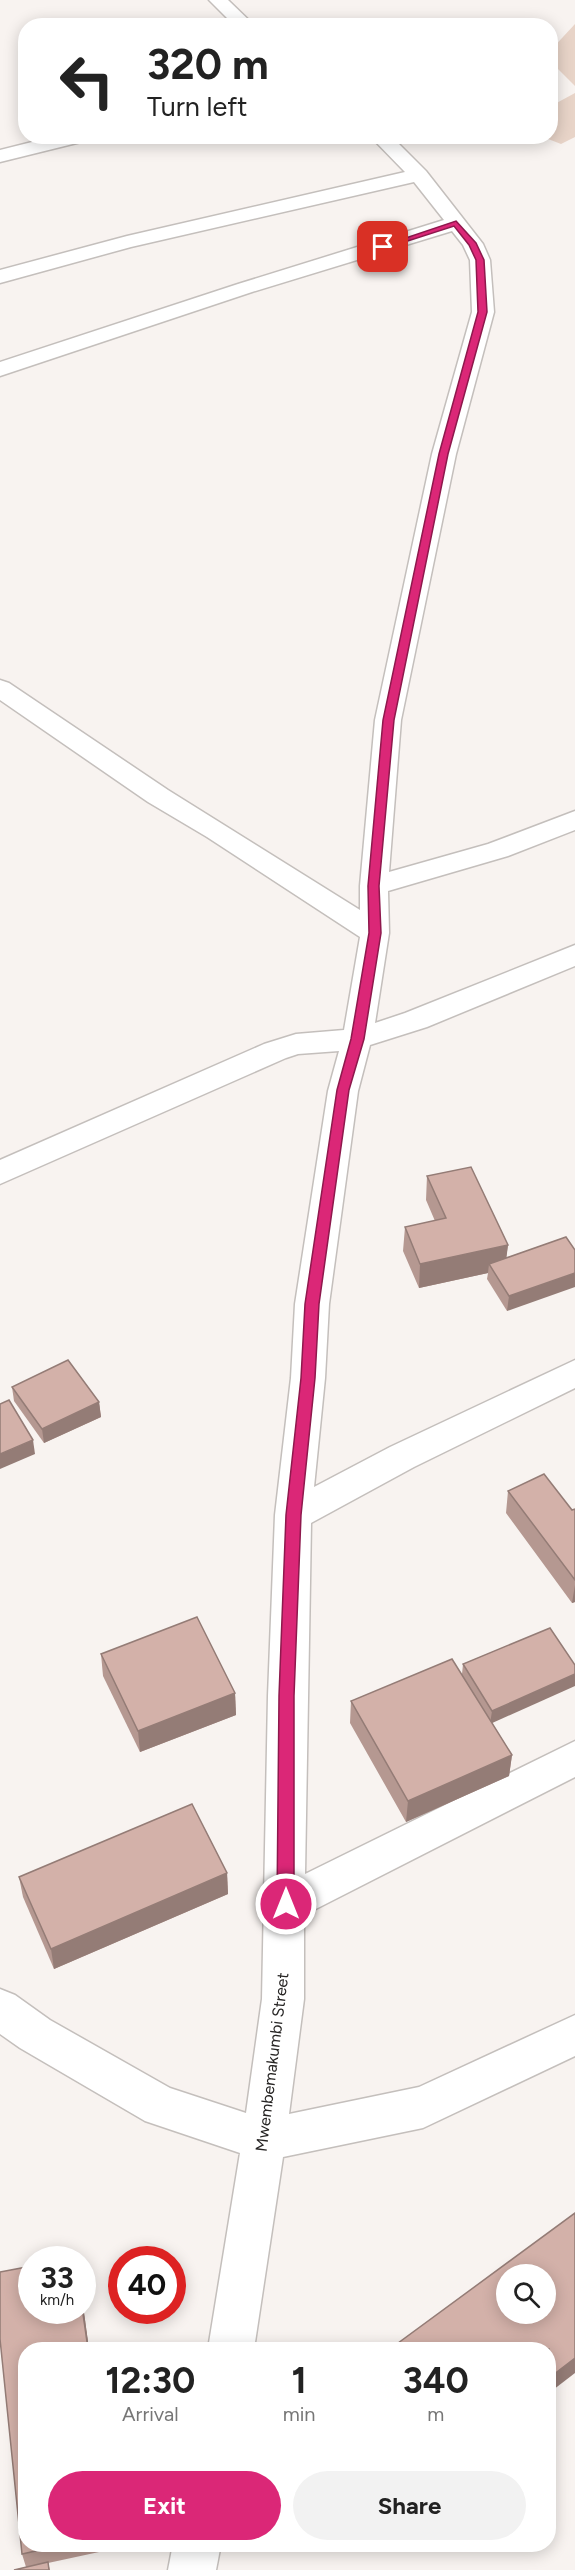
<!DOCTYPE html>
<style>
body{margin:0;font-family:Figtree,sans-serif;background:#f2f2f2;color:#222;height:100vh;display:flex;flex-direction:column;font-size:22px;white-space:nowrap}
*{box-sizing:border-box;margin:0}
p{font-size:20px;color:#767676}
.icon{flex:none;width:33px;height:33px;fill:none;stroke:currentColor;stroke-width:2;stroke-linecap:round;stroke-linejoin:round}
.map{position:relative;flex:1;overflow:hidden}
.panel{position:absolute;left:18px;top:2342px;width:538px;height:210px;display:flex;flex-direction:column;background:#fff;border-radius:24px;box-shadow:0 3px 15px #0003}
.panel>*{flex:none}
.guide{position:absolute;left:18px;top:18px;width:540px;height:126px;border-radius:24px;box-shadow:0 3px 15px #0003;background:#fff;color:#222;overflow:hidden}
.controls{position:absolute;left:496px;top:2264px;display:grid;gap:12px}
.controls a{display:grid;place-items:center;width:60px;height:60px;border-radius:50%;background:#fff;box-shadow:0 3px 15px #0003;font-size:30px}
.speed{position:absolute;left:18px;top:2246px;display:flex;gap:12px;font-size:30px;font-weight:700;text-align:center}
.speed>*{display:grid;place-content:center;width:78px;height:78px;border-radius:50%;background:#fff;box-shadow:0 3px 15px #0003;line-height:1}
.speed small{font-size:15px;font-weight:400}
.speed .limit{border:9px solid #d22;background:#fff;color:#111}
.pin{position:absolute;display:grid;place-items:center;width:51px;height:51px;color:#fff;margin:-26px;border-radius:12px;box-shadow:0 3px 9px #0006}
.me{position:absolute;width:66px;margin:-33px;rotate:0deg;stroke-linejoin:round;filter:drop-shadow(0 0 4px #0008)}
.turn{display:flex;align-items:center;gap:21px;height:126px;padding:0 30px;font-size:27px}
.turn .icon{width:78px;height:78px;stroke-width:2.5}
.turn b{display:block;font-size:42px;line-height:51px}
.eta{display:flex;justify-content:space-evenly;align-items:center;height:102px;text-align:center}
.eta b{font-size:36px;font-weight:700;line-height:42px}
.cta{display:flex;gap:12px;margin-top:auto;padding:12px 30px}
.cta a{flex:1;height:69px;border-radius:36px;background:#db2777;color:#fff;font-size:24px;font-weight:700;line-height:69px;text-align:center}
.cta a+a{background:#f2f2f2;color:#222}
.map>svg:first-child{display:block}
.green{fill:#e8d4c8}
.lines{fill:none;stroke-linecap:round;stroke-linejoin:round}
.minor-casing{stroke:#c4bfbc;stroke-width:3}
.minor{fill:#fff;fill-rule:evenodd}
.wall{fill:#b59891}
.shaded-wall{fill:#947c76}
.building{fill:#d3b1a9;stroke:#947c76;stroke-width:1.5;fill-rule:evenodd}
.route{fill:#db2777;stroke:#8e194d;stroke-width:1.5}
.labels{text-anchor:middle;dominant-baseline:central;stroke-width:6;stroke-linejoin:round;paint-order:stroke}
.street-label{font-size:16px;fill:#272524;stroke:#fff}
</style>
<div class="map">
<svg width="575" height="2570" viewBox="0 0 575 2570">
<rect width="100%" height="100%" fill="#f8f3f0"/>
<g class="green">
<polygon points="575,24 575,86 551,62 550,51"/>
<polygon points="575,93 575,137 561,144 543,137 550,136 551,106"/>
</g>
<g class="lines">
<defs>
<g id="minor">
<polygon points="209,0 228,0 255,26 235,26"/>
<polygon points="56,136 91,136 89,140 0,162 0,150"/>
<polygon points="370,136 391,136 426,171 483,244 490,260 494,312 456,454 401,720 389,872 488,844 575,811 575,830 508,856 388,891 389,933 375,1023 405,1013 575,945 575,966 427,1027 370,1045 358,1091 329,1304 325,1378 314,1487 390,1447 575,1360 575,1388 414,1467 311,1523 305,1874 575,1741 575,1777 304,1915 304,1999 289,2114 419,2087 575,2015 575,2056 423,2128 283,2157 254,2349 208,2349 240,2153 145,2121 20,2048 0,2034 0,1989 15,1995 50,2020 170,2088 246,2113 262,1999 268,1696 275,1515 291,1378 295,1304 328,1091 339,1051 298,1054 286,1058 0,1184 0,1160 264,1044 296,1034 344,1030 360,937 207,837 148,802 0,700 0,680 9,683 168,790 360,910 360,886 375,720 432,454 472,312 470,260 463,245 452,231 252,292 0,376 0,362 238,284 444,220 414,182 131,247 0,283 0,270 127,236 405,172"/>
<polygon points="173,2544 221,2544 216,2570 168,2570"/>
</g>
</defs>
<use href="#minor" class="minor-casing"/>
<use href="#minor" class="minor"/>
</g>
<g class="wall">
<polygon points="427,1176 508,1245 506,1258 566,1237 507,1311 487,1279 488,1273 419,1288 403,1251 405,1227 435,1221 426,1200"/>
<polygon points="12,1387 99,1402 101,1417 44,1443 14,1401"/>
<polygon points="508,1491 572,1510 575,1509 575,1602 572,1603 506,1513"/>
<polygon points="550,1628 492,1723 512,1755 509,1776 406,1822 350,1723 351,1701 462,1674 463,1664"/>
<polygon points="101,1654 235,1693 236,1715 140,1752 103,1676"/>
<polygon points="227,1873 228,1894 54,1969 23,1897 19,1877"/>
<polygon points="32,2266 32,2310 82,2310 82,2298 89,2349 26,2349 26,2544 113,2544 113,2549 48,2563 50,2570 14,2570 26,2567 22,2554 0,2339 0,2272"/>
</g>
<g class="shaded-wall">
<polygon points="508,1245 505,1269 489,1264 488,1273 419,1288 420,1264"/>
<polygon points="575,1273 575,1287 507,1311 509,1296"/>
<polygon points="99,1402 101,1417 44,1443 42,1429"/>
<polygon points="33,1440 35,1454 0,1469 0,1454"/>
<polygon points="575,1585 575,1602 572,1603"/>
<polygon points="575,1674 575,1686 490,1724 492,1711"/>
<polygon points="235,1693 236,1715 140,1752 138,1731"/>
<polygon points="512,1755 509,1776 406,1822 408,1801"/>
<polygon points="227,1873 228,1894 54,1969 51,1949"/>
<polygon points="82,2298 89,2349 88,2349 82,2307"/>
<polygon points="575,2358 575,2373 549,2393 549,2378"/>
</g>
<g class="building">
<polygon points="471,1167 508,1245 420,1264 405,1227 446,1218 427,1176"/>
<polygon points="566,1237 575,1250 575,1273 509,1296 489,1264"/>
<polygon points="68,1360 99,1402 42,1429 12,1387"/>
<polygon points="9,1400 33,1440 0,1454 0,1404"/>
<polygon points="544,1474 572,1510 575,1509 575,1580 508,1491"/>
<polygon points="197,1617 235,1693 138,1731 101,1654"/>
<polygon points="550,1628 575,1665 575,1674 492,1711 463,1664"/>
<polygon points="452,1659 512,1755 408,1801 351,1701"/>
<polygon points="192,1804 227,1873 51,1949 19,1877"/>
<path d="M575,2213V2358L549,2378V2349H390ZM507,2274H546V2313H507Z"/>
<polygon points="32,2266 32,2310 82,2310 82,2307 88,2349 26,2349 26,2544 67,2544 22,2554 0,2339 0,2272"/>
<polygon points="48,2562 49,2570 14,2570"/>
</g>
<polygon class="route" points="456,221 476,243 484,260 487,312 448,454 394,720 379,886 381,933 364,1039 349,1090 319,1304 315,1378 301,1515 294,1696 294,1904 292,1909 286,1912 280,1909 277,1904 279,1696 286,1515 301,1378 305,1304 337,1090 351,1039 369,933 368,886 383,720 439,454 478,312 476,260 469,245 454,226 386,248 379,247"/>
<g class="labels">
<g class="street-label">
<text transform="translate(272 2062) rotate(-83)">Mwembemakumbi Street</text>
</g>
</g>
</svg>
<div class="controls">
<a><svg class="icon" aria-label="search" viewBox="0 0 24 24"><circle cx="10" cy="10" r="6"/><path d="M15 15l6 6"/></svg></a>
</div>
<div class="speed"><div>33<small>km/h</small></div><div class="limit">40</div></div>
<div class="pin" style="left:383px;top:247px;background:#d93025"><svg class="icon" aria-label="arrive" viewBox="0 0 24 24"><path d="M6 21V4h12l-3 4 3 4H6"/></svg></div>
<svg class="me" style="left:286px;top:1904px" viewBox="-20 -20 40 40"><circle r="17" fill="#db2777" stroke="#fff" stroke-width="3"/><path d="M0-11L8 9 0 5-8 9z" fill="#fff"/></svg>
<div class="guide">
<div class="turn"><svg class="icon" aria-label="left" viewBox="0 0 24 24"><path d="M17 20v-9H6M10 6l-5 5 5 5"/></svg><div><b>320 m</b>Turn left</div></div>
</div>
<section class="panel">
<div class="eta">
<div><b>12:30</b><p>Arrival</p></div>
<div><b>1</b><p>min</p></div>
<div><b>340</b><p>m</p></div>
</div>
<div class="cta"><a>Exit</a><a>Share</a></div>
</section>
</div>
